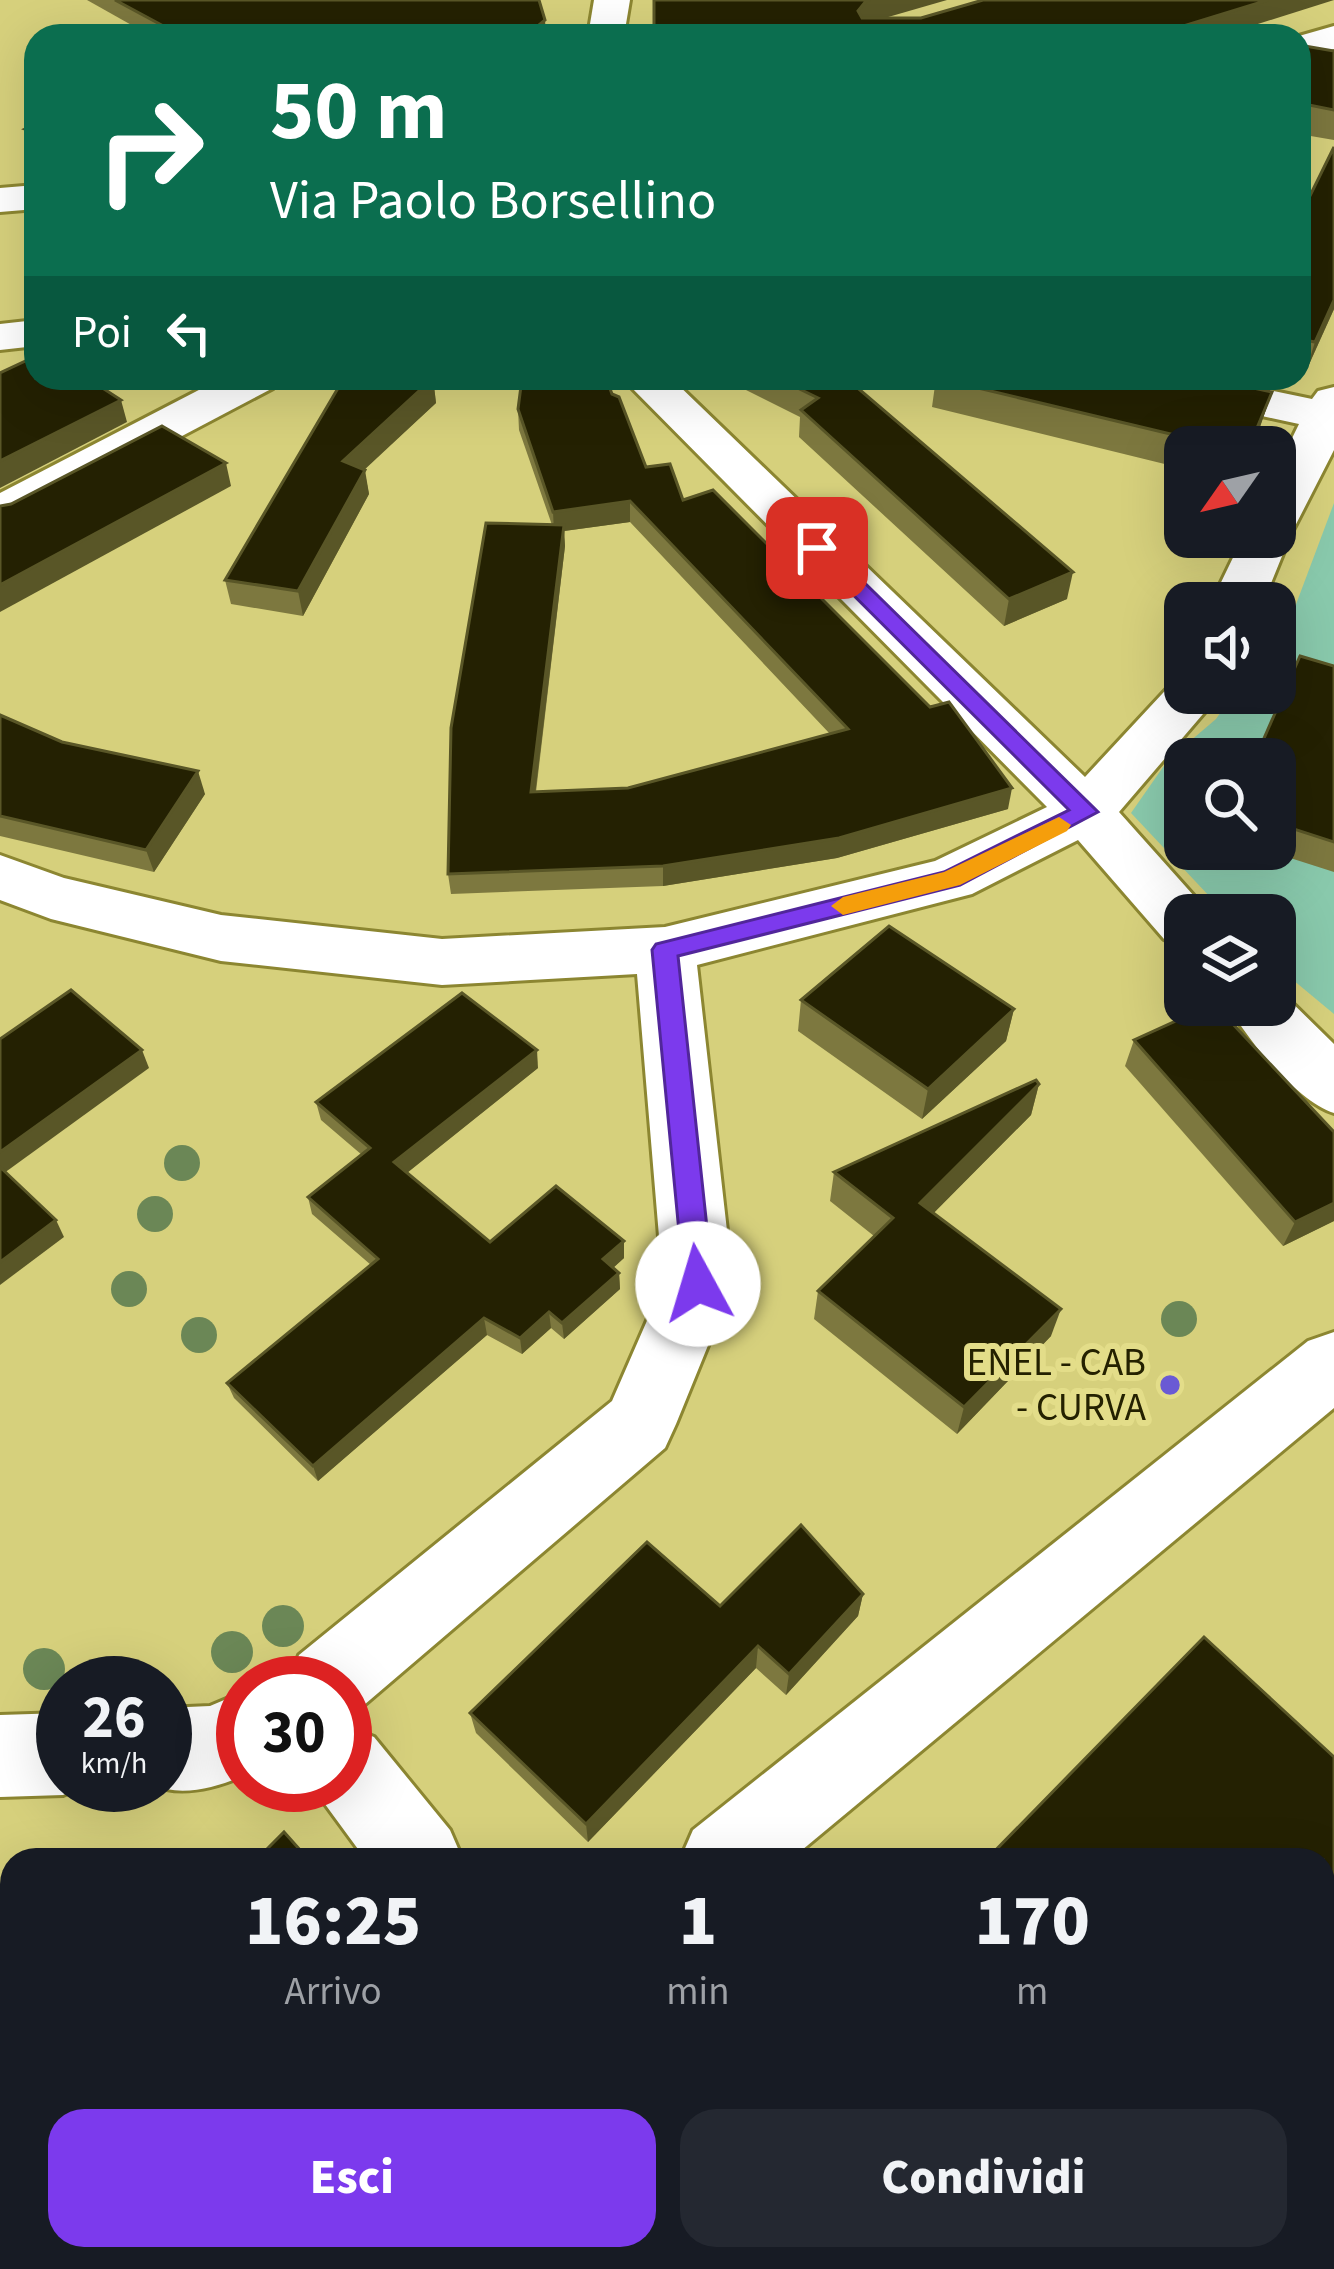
<!DOCTYPE html>
<html lang="it">
<style>
body{margin:0;font-family:"Source Sans 3",sans-serif;background:#242831;color:#f1f3f6;height:100vh;display:flex;flex-direction:column;font-size:45px;white-space:nowrap}
*{box-sizing:border-box;margin:0}
p{font-size:39px;color:#9ea1a6}
.icon{flex:none;width:66px;height:66px;fill:none;stroke:currentColor;stroke-width:2;stroke-linecap:round;stroke-linejoin:round}
.map{position:relative;flex:1;overflow:hidden}
.panel{position:absolute;left:0px;top:1848px;width:1335px;height:423px;display:flex;flex-direction:column;background:#171b24;border-radius:36px 36px 0 0;box-shadow:0 12px 48px #0002}
.panel>*{flex:none}
.hud{position:absolute;left:24px;top:24px;width:1287px;height:366px;border-radius:36px;box-shadow:0 12px 48px #0002;background:#0b6e4f;color:#fff;overflow:hidden}
.needle{width:78px;rotate:236deg}
.fabs{position:absolute;left:1164px;top:426px;display:grid;gap:24px}
.fabs a{display:grid;place-items:center;width:132px;height:132px;border-radius:24px;background:#171b24;box-shadow:0 12px 48px #0002;font-size:60px}
.speed{position:absolute;left:36px;top:1656px;display:flex;gap:24px;font-size:60px;font-weight:700;text-align:center}
.speed>*{display:grid;place-content:center;width:156px;height:156px;border-radius:50%;background:#171b24;box-shadow:0 12px 48px #0002;line-height:1}
.speed small{font-size:30px;font-weight:400}
.speed .limit{border:18px solid #d22;background:#fff;color:#111}
.pin{position:absolute;display:grid;place-items:center;width:102px;height:102px;color:#fff;margin:-51px;border-radius:24px;box-shadow:0 6px 18px #0006}
.me{position:absolute;width:132px;margin:-66px;rotate:354deg;stroke-linejoin:round;filter:drop-shadow(0 0 9px #0008)}
.turn{display:flex;align-items:center;gap:42px;height:252px;padding:0 48px;font-size:54px}
.turn .icon{width:156px;height:156px;stroke-width:2.5}
.turn b{display:block;font-size:84px;line-height:102px}
.then{display:flex;align-items:center;height:114px;padding:0 48px;background:#0003;gap:24px;font-size:45px}
.eta{display:flex;justify-content:space-evenly;align-items:center;height:204px;text-align:center}
.eta b{font-size:72px;font-weight:800;line-height:84px}
.button{display:flex;gap:24px;margin-top:auto;padding:24px 48px}
.button a{flex:1;height:138px;border-radius:36px;background:#7c3aed;color:#fff;font-size:48px;font-weight:800;line-height:138px;text-align:center}
.button a+a{background:#242831;color:#f1f3f6}
.map>svg:first-child{display:block}
.green{fill:#89c9ac;fill-rule:evenodd}
.lines{fill:none;stroke-linecap:round;stroke-linejoin:round}
.minor-casing{stroke:#8c8631;stroke-width:6}
.minor{fill:#fff;fill-rule:evenodd}
.tree{fill:#6b8756}
.wall{fill:#7d783f;fill-rule:evenodd}
.shaded-wall{fill:#595627}
.building{fill:#242102;stroke:#595627;stroke-width:3}
.route{fill:#7c3aed;stroke:#51269a;stroke-width:3}
.slow{fill:#f59e0b}
.poi-dot{fill:#6a5ad4;stroke:#e3dd89;stroke-width:4.5}
.labels{text-anchor:middle;dominant-baseline:central;stroke-width:12;stroke-linejoin:round;paint-order:stroke}
.poi-label{font-size:39px;fill:#242100;stroke:#e3dd89;text-anchor:end}
</style>
<div class="map">
<svg width="1334" height="2269" viewBox="0 0 1334 2269">
<rect width="100%" height="100%" fill="#d6d07c"/>
<path class="green" d="M1334,503V1014L1275,965V915H1227L1131,813L1168,760L1216,719L1234,693H1275V635L1295,607ZM1185,759H1275V849H1185Z"/>
<g class="lines">
<defs>
<g id="minor">
<polygon points="594,0 630,0 624,36 588,36"/>
<polygon points="1334,26 1334,49 1299,59 1299,36"/>
<polygon points="36,185 36,209 0,212 0,188"/>
<polygon points="36,320 36,346 0,350 0,324"/>
<polygon points="222,378 280,378 273,388 17,523 0,527 0,493"/>
<polygon points="622,378 671,378 1085,777 1175,680 1185,678 1185,693 1221,693 1119,812 1211,915 1185,915 1185,945 1164,939 1078,840 972,894 697,965 733,1284 676,1424 665,1448 357,1711 345,1716 345,1683 288,1683 299,1655 612,1401 663,1284 637,974 442,985 221,961 51,919 0,900 0,855 64,878 221,915 442,939 665,927 935,861 1047,807"/>
<polygon points="1125,378 1212,378 1312,399 1318,391 1334,387 1334,450 1291,534 1263,603 1211,603 1243,537 1275,537 1275,473 1299,424 1132,388"/>
<path d="M1275,986L1334,1044V1113C1297,1101 1247,1040 1228,1005H1275Z"/>
<polygon points="1334,1332 1334,1408 790,1860 680,1860 693,1830 1308,1341"/>
<path d="M243,1692V1776C215,1788 182,1797 152,1785H165V1708L210,1706Z"/>
<polygon points="63,1713 63,1785 88,1785 63,1795 0,1797 0,1715"/>
<polygon points="345,1725 374,1737 450,1830 463,1860 366,1860 311,1785 345,1785"/>
<polygon points="205,2259 308,2259 304,2269 201,2269"/>
<polygon points="676,2259 775,2259 779,2269 680,2269"/>
</g>
</defs>
<use href="#minor" class="minor-casing"/>
<use href="#minor" class="minor"/>
</g>
<g class="tree">
<circle cx="182" cy="1163" r="18"/>
<circle cx="155" cy="1214" r="18"/>
<circle cx="129" cy="1289" r="18"/>
<circle cx="1179" cy="1319" r="18"/>
<circle cx="199" cy="1335" r="18"/>
<circle cx="283" cy="1626" r="21"/>
<circle cx="232" cy="1652" r="21"/>
<circle cx="44" cy="1669" r="21"/>
</g>
<g class="wall">
<polygon points="87,0 539,0 546,36 151,36"/>
<polygon points="1299,45 1334,51 1334,140 1299,134"/>
<polygon points="36,124 36,147 29,144 25,129"/>
<polygon points="1334,147 1334,309 1306,371 1299,370 1299,218"/>
<polygon points="433,378 436,403 364,469 369,494 303,616 231,604 225,580"/>
<polygon points="736,378 846,378 1067,599 1004,626 799,437 800,417 740,387 740,380"/>
<polygon points="936,378 1272,392 1253,447 1185,447 1185,469 932,407"/>
<polygon points="1234,378 1281,378 1277,387"/>
<path d="M518,409L646,467L683,500L930,707L1008,809L837,858L663,886L451,894L448,874L552,525L519,430ZM630,522L830,734L628,788L536,792L565,546L564,531Z"/>
<polygon points="1334,666 1334,872 1262,849 1275,849 1275,759"/>
<polygon points="0,715 62,742 205,794 154,872 0,836"/>
<polygon points="801,1000 1014,1009 1006,1041 922,1119 798,1031"/>
<polygon points="1134,1040 1334,1132 1334,1221 1283,1246 1125,1066"/>
<polygon points="538,1068 407,1173 490,1242 624,1241 624,1258 613,1268 619,1273 620,1289 564,1339 551,1328 522,1354 487,1335 318,1481 234,1398 227,1383 371,1265 312,1214 308,1197 362,1155 321,1120 316,1102"/>
<polygon points="1039,1084 1031,1115 933,1213 1051,1336 957,1434 814,1319 818,1291 874,1236 830,1201 834,1172"/>
<polygon points="863,1594 858,1616 786,1695 756,1668 588,1842 476,1733 470,1713 720,1606"/>
<polygon points="1334,2144 1334,2269 1240,2269 1248,2259 1323,2259 1323,2159"/>
</g>
<g class="shaded-wall">
<polygon points="870,0 947,0 864,24 858,11 866,1"/>
<polygon points="1268,0 1334,0 1220,36 1151,36"/>
<polygon points="545,20 546,36 526,36"/>
<polygon points="1334,300 1334,309 1306,371 1315,342"/>
<polygon points="433,378 436,403 347,486 343,461"/>
<polygon points="1272,392 1253,447 1249,447"/>
<polygon points="121,400 127,422 0,488 0,461"/>
<polygon points="226,463 231,486 0,612 0,585"/>
<polygon points="365,470 369,494 303,616 298,591"/>
<polygon points="630,501 630,522 564,531 565,546 533,812 531,792 554,532 553,512"/>
<polygon points="1073,572 1067,599 1004,626 1009,599"/>
<polygon points="198,771 205,794 154,872 146,850"/>
<polygon points="1012,788 1008,809 837,858 663,886 663,866"/>
<polygon points="1014,1009 1006,1041 922,1119 928,1089"/>
<polygon points="142,1050 149,1068 0,1176 0,1152"/>
<polygon points="537,1050 538,1068 398,1180 394,1162"/>
<polygon points="1039,1084 1031,1115 914,1233 920,1203"/>
<polygon points="1334,1203 1334,1221 1283,1246 1295,1222"/>
<polygon points="56,1220 64,1237 0,1285 0,1262"/>
<polygon points="624,1241 624,1258 604,1276 603,1259"/>
<polygon points="619,1273 620,1289 564,1339 562,1323"/>
<polygon points="1061,1309 1051,1336 957,1434 964,1407"/>
<polygon points="549,1312 551,1328 522,1354 520,1338"/>
<polygon points="484,1318 487,1335 318,1481 313,1466"/>
<polygon points="863,1594 858,1616 786,1695 789,1674"/>
<polygon points="758,1646 756,1668 588,1842 586,1824"/>
<polygon points="0,1917 12,1932 12,1943 0,1928"/>
<polygon points="12,2101 12,2132 0,2144 0,2113"/>
</g>
<g class="building">
<polygon points="115,0 539,0 545,20 526,36 182,36"/>
<polygon points="654,0 870,0 866,1 858,11 862,18 921,18 983,0 1268,0 1151,36 654,36"/>
<polygon points="1299,45 1334,51 1334,110 1299,103"/>
<polygon points="36,124 36,133 25,129"/>
<polygon points="1334,147 1334,300 1315,342 1299,339 1299,218"/>
<polygon points="36,356 36,378 87,378 121,400 0,461 0,373"/>
<polygon points="344,378 433,378 343,461 365,470 298,591 225,580"/>
<polygon points="595,378 606,378 612,394 619,397 646,467 670,464 683,500 713,490 930,707 949,702 1012,788 839,838 663,866 448,874 451,728 486,523 564,525 531,792 628,788 848,729 630,501 553,512 518,409 521,386"/>
<polygon points="777,378 846,378 1073,572 1009,599 801,410 818,398"/>
<polygon points="936,378 1207,378 1272,392 1249,447 1225,447"/>
<polygon points="162,426 226,463 0,585 0,506 11,504"/>
<polygon points="1300,656 1334,666 1334,842 1275,823 1275,759 1255,759"/>
<polygon points="0,715 62,742 198,771 146,850 0,816"/>
<polygon points="889,926 1014,1009 928,1089 801,1000"/>
<polygon points="71,990 142,1050 0,1152 0,1039"/>
<polygon points="462,993 537,1050 394,1162 490,1242 556,1186 624,1241 603,1259 619,1273 562,1323 549,1312 520,1338 484,1318 313,1466 227,1383 378,1259 308,1197 370,1148 316,1102"/>
<polygon points="1211,1005 1215,1005 1334,1132 1334,1203 1295,1222 1134,1040"/>
<polygon points="1036,1080 1039,1084 920,1203 1061,1309 964,1407 818,1291 893,1218 834,1172"/>
<polygon points="0,1167 56,1220 0,1262"/>
<polygon points="801,1525 863,1594 789,1674 758,1646 586,1824 470,1713 647,1542 720,1606"/>
<polygon points="1204,1637 1334,1757 1334,1928 1323,1941 1323,1860 986,1860"/>
<polygon points="284,1832 309,1860 256,1860"/>
<polygon points="0,1928 12,1943 12,2101 0,2113"/>
<polygon points="1334,2164 1334,2269 1256,2269 1263,2259 1323,2259 1323,2179"/>
</g>
<polygon class="route" points="817,541 824,543 1098,812 960,885 678,956 713,1284 708,1292 698,1296 688,1292 684,1284 652,950 656,944 944,872 1069,810 810,552 810,543"/>
<polygon class="slow" points="1059,817 1071,825 1067,831 960,885 843,915 831,906 843,897 944,872"/>
<circle class="poi-dot" cx="1170" cy="1385" r="12"/>
<g class="labels">
<g class="poi-label">
<text x="1146" y="1363">ENEL - CAB<tspan x="1146" dy="45">- CURVA</tspan></text>
</g>
</g>
</svg>
<div class="fabs">
<a><svg class="needle" viewBox="-14 -14 28 28"><path d="M0-13l5 13h-10z" fill="#e53935"/><path d="M0 13l5-13h-10z" fill="#9ea1a6"/></svg></a>
<a><svg class="icon" aria-label="sound" viewBox="0 0 24 24"><path d="M4 9h4l5-4v14l-5-4H4zM17 9q2 3 0 6"/></svg></a>
<a><svg class="icon" aria-label="search" viewBox="0 0 24 24"><circle cx="10" cy="10" r="6"/><path d="M15 15l6 6"/></svg></a>
<a><svg class="icon" aria-label="layers" viewBox="0 0 24 24"><path d="M12 4l9 5-9 5-9-5zM3 14l9 5 9-5"/></svg></a>
</div>
<div class="speed"><div>26<small>km/h</small></div><div class="limit">30</div></div>
<div class="pin" style="left:817px;top:548px;background:#d93025"><svg class="icon" aria-label="arrive" viewBox="0 0 24 24"><path d="M6 21V4h12l-3 4 3 4H6"/></svg></div>
<svg class="me" style="left:698px;top:1284px" viewBox="-20 -20 40 40"><circle r="19" fill="#fff"/><path d="M0-13L10 11 0 6-10 11z" fill="#7c3aed"/></svg>
<div class="hud">
<div class="turn"><svg class="icon" aria-label="right" viewBox="0 0 24 24"><path d="M7 20v-9h11M14 6l5 5-5 5"/></svg><div><b>50 m</b>Via Paolo Borsellino</div></div>
<div class="then">Poi<svg class="icon" aria-label="left" viewBox="0 0 24 24"><path d="M17 20v-9H6M10 6l-5 5 5 5"/></svg></div>
</div>
<section class="panel">
<div class="eta">
<div><b>16:25</b><p>Arrivo</p></div>
<div><b>1</b><p>min</p></div>
<div><b>170</b><p>m</p></div>
</div>
<div class="button"><a>Esci</a><a>Condividi</a></div>
</section>
</div>
